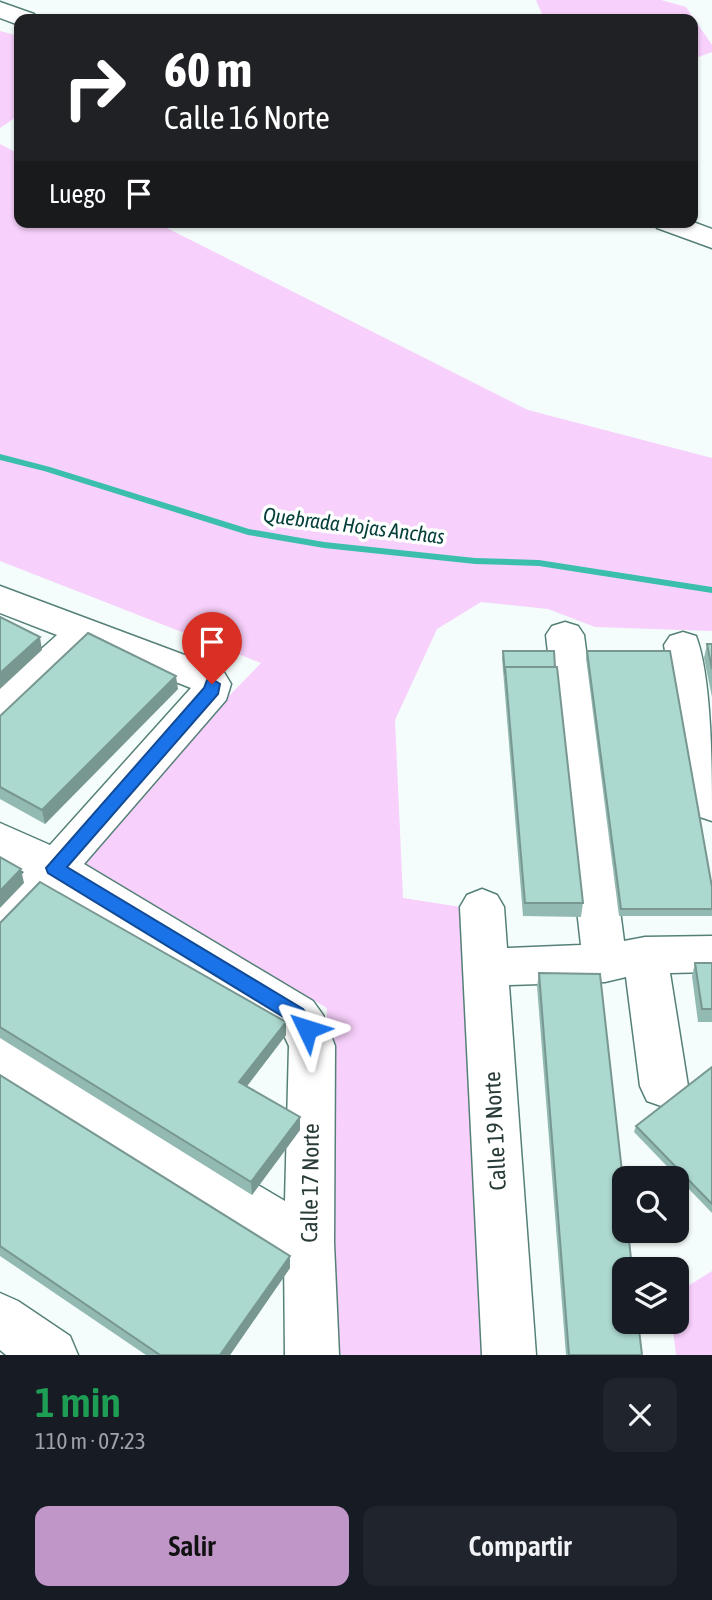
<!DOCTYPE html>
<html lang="es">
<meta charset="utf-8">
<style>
body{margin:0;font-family:"Asap Condensed",sans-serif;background:#20242c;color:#f1f3f6;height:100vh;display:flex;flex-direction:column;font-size:26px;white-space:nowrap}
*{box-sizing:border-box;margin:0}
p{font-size:23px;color:#9ea1a6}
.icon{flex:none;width:38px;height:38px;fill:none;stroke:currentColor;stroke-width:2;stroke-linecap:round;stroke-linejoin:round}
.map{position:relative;height:1355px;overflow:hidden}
.drawer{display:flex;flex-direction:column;background:#171b24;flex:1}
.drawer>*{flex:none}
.banner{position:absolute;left:14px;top:14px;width:684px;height:214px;border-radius:14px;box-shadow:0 2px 5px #0004;background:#202124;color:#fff;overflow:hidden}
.buttons{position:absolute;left:612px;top:1166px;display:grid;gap:14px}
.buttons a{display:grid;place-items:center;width:77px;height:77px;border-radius:14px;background:#171b24;box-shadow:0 2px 5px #0004;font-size:35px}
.pin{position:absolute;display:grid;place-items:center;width:60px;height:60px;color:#fff;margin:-72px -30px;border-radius:50% 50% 50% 0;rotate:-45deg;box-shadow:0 0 7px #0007}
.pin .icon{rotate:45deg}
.me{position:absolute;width:77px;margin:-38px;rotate:311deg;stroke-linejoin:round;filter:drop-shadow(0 0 5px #0008)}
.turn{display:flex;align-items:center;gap:24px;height:147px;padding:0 35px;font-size:32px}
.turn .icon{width:91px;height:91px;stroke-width:2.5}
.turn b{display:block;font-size:49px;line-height:60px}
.then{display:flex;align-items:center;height:66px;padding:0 35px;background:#0003;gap:14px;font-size:26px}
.round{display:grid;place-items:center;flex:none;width:74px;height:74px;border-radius:14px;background:#20242c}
.headline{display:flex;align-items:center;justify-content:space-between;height:119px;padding:0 35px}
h1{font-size:42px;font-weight:600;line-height:52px;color:#1e9e55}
.button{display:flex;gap:14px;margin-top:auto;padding:14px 35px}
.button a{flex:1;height:80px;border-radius:14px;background:#c096c8;color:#111;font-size:28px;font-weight:600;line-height:80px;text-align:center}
.button a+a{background:#20242c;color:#f1f3f6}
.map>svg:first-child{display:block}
.green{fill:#f7d0fb}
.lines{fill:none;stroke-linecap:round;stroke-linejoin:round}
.stream{fill:#3cbead;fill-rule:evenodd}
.minor-casing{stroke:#558078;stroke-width:3}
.minor{fill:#fff;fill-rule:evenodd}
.wall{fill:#93bab2}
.shaded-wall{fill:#789791}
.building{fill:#abd8cf;stroke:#789791;stroke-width:2}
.route{fill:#1a73e8;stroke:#114b97;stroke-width:2}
.labels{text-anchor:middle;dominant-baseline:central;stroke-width:7;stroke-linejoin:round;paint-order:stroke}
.water-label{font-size:21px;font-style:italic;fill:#033f38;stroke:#fff}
.near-street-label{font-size:23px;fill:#293b38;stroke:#fff}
</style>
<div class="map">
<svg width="712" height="1355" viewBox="0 0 712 1355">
<rect width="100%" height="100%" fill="#f4fdfb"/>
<g class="green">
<polygon points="536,0 661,0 686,7 712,45 712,52 693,59 693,19 544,19"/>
<polygon points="0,31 19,36 19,115 0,128"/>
<polygon points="0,144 19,154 19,222 155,222 528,410 712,458 712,631 595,627 548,609 481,602 437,629 395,720 403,898 461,907 486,1355 330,1355 327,1008 78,865 78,851 261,663 0,561"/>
<polygon points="712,1271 712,1355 676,1355 672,1321 677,1321 677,1293"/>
</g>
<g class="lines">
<polygon class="stream" points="0,454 50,467 249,529 324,542 475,558 539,560 712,587 712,593 539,566 475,564 324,548 248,535 44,471 0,460"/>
<defs>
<g id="minor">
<polygon points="0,2 34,14 37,19 19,19 19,25 0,18"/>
<polygon points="653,222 693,222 712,229 712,248 657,228"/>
<polygon points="0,586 222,669 231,684 226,700 84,864 313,1001 323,1015 335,1046 334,1243 339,1355 285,1355 284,1255 0,1081 0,1036 16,1042 285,1201 289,1046 281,1029 59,892 15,938 0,943 0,897 24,872 0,859 0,823 50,845 191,688 90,648 14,719 0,723 0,686 57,635 0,613"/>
<polygon points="565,622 578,626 584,635 624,941 645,937 712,936 712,972 670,973 688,1086 681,1101 664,1107 647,1101 640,1086 626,977 605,982 509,985 536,1355 482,1355 460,907 467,895 482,889 497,895 504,907 507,948 581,945 546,635 552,626"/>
<path d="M683,632L696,636C712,678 712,771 712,821L697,816L691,805L664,645L670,636Z"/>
<polygon points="0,1293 18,1301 70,1336 78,1355 6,1355 0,1350"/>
</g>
</defs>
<use href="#minor" class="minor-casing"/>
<use href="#minor" class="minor"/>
</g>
<g class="wall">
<polygon points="707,644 712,644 712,697 704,658"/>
<polygon points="503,651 583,903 581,917 523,916 502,658"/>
<polygon points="587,651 712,887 712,916 619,916 586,658"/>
<polygon points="178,689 45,824 0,799 0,716"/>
<polygon points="0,923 286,1035 247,1086 300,1130 252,1195 0,1038"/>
<polygon points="695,963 712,963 712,1022 698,1022 692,976"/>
<polygon points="539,973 642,1355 566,1355 537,986"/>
<polygon points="712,1067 712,1213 634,1132 636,1126"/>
<polygon points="0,1075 290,1268 230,1355 146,1355 0,1256"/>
</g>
<g class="shaded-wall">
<polygon points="40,637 42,650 0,689 0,673"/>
<polygon points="176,676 178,689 45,824 42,810"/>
<polygon points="21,869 24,883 0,908 0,891"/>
<polygon points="286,1022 286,1035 241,1094 239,1082"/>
<polygon points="300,1117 300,1130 252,1195 251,1182"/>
<polygon points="290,1256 290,1268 230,1355 220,1355"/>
</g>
<g class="building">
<polygon points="0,617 40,637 0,673"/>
<polygon points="88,633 176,676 42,810 0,787 0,716"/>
<polygon points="707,644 712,644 712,669"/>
<polygon points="503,651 554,651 555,667 505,667 505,674"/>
<polygon points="587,651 670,651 712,887 712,909 621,909"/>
<polygon points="505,667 557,667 583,903 525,903"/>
<polygon points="0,857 21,869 0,891"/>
<polygon points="40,882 286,1022 239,1082 300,1117 251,1182 0,1027 0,923"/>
<polygon points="695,963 712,963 712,1009 702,1009"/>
<polygon points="539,973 600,974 625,1199 625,1230 628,1230 632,1269 625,1269 625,1321 638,1321 642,1355 569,1355"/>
<polygon points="712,1067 712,1204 636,1126"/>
<polygon points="0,1075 290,1256 220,1355 160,1355 0,1246"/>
</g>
<path class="route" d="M212,679L220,684L218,694L67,867L303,1009L317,1029L314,1035C301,1039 297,1030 290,1021L48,873L46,868L204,688L207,680Z"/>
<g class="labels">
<g class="water-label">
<text transform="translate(354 525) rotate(7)">Quebrada Hojas Anchas</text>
</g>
<g class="near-street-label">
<text transform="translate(495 1131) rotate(-93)">Calle 19 Norte</text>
<text transform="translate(310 1183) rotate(-89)">Calle 17 Norte</text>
</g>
</g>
</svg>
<div class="buttons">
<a><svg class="icon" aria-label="search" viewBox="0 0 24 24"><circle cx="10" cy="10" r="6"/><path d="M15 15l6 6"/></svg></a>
<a><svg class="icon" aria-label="layers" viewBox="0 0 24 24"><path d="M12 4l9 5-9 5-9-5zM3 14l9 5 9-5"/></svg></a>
</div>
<div class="pin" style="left:212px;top:684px;background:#d93025"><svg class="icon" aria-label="arrive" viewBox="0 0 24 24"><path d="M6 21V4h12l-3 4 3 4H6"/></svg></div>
<svg class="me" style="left:307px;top:1029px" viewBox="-20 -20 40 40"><path d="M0-17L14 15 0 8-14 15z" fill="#1a73e8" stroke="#fff" stroke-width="4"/></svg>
<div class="banner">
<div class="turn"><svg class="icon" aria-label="right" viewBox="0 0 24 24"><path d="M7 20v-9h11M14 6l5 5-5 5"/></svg><div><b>60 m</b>Calle 16 Norte</div></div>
<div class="then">Luego<svg class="icon" aria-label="arrive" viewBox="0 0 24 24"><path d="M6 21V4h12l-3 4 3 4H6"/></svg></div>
</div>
</div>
<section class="drawer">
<div class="headline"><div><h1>1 min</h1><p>110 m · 07:23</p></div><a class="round"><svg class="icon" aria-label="close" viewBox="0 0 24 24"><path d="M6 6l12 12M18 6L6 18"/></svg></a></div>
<div class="button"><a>Salir</a><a>Compartir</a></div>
</section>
